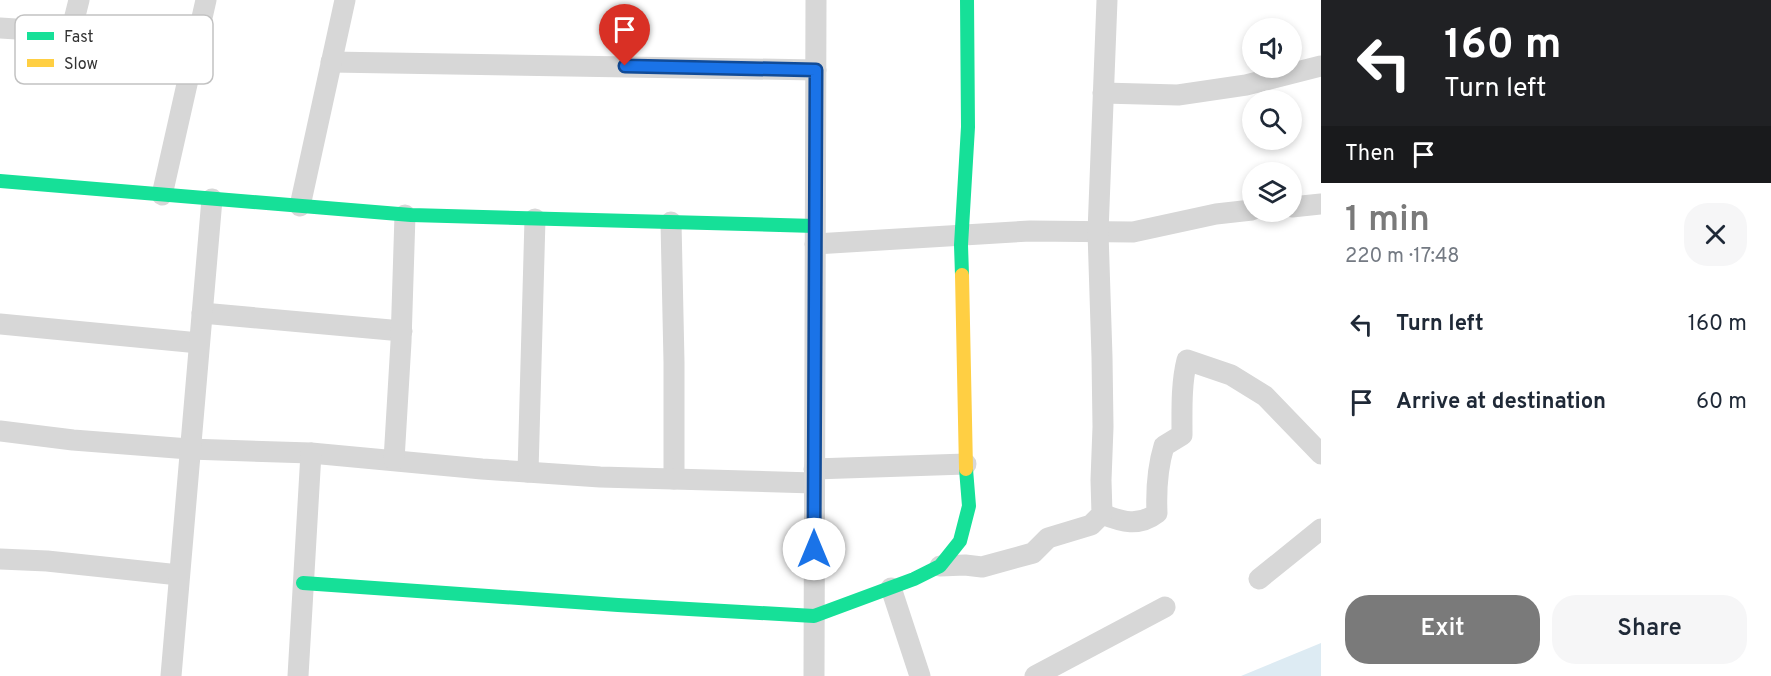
<!DOCTYPE html>
<meta charset="utf-8">
<style>
body{margin:0;font-family:Overpass,sans-serif;background:#f6f6f7;color:#1f2937;height:100vh;display:flex;flex-direction:column;font-size:22px;white-space:nowrap}
*{box-sizing:border-box;margin:0}
p{font-size:20px;color:#747a83}
.icon{flex:none;width:33px;height:33px;fill:none;stroke:currentColor;stroke-width:2;stroke-linecap:round;stroke-linejoin:round}
.map{position:relative;flex:1;overflow:hidden}
.sheet{display:flex;flex-direction:column;background:#fff;width:450px}
.sheet>*{flex:none}
.hud{background:#202124;color:#fff;overflow:hidden}
.tools{position:absolute;left:1242px;top:18px;display:grid;gap:12px}
.tools a{display:grid;place-items:center;width:60px;height:60px;border-radius:50%;background:#fff;box-shadow:0 3px 9px #0003;font-size:30px}
.pin{position:absolute;display:grid;place-items:center;width:51px;height:51px;color:#fff;margin:-62px -26px;border-radius:50% 50% 50% 0;rotate:-45deg;box-shadow:0 0 6px #0007}
.pin .icon{rotate:45deg}
.me{position:absolute;width:66px;margin:-33px;rotate:0deg;stroke-linejoin:round;filter:drop-shadow(0 0 4px #0008)}
.turn{display:flex;align-items:center;gap:21px;height:126px;padding:0 24px;font-size:27px}
.turn .icon{width:78px;height:78px;stroke-width:2.5}
.turn b{display:block;font-size:42px;line-height:51px}
.then{display:flex;align-items:center;height:57px;padding:0 24px;background:#0003;gap:12px;font-size:22px}
.round{display:grid;place-items:center;flex:none;width:63px;height:63px;border-radius:24px;background:#f6f6f7}
.headline{display:flex;align-items:center;justify-content:space-between;height:102px;padding:0 24px}
h1{font-size:36px;font-weight:600;line-height:45px;color:#7a7a7a}
.action{display:flex;gap:12px;margin-top:auto;padding:12px 24px}
.action a{flex:1;height:69px;border-radius:24px;background:#7a7a7a;color:#fff;font-size:24px;font-weight:600;line-height:69px;text-align:center}
.action a+a{background:#f6f6f7;color:#1f2937}
ul{padding:0;list-style:none}
li{display:flex;align-items:center;gap:18px;height:78px;padding:0 24px}
li div{flex:1}
li b{display:block;font-size:22px}
li em{font-style:normal}
main{display:flex;flex:1;min-height:0}
.map>svg:first-child{display:block}
.water{fill:#ddebf3}
.lines{fill:none;stroke-linecap:round;stroke-linejoin:round}
.street{stroke:#d7d7d7;stroke-width:21}
.fast{stroke:#16e098;stroke-width:14}
.slow{stroke:#ffcf43;stroke-width:14}
.route-casing{stroke:#114b97;stroke-width:15}
.route{stroke:#1a73e8;stroke-width:10}
.key{fill:#fff;stroke:#c2c2c2;stroke-width:1.5}
.key-label{font-size:16px;fill:#333}
</style>
<main>
<div class="map">
<svg width="1321" height="676" viewBox="0 0 1321 676">
<rect width="100%" height="100%" fill="#fff"/>
<polygon class="water" points="1321,643 1321,676 1241,676"/>
<g class="lines">
<g class="street">
<polyline points="0,28 96,34 196,44"/>
<polyline points="71,32 79,0"/>
<polyline points="331,62 816,70"/>
<polyline points="1103,93 1178,95 1246,85 1321,66"/>
<polyline points="162,195 206,0"/>
<polyline points="300,206 345,0"/>
<polyline points="1292,207 1321,204"/>
<polyline points="671,222 674,362 674,479"/>
<polyline points="815,244 1030,231 1133,232 1216,214 1252,210"/>
<polyline points="202,313 402,331"/>
<polyline points="0,324 199,343"/>
<polyline points="0,431 73,440 189,449 311,453 482,469 600,477 814,483"/>
<polyline points="394,460 401,342 405,215"/>
<polyline points="814,469 966,464"/>
<polyline points="528,472 535,219"/>
<path d="M1102,514C1122,522 1139,527 1157,513C1156,490 1157,469 1164,446L1182,435C1182,410 1181,384 1187,360L1231,375L1265,396L1321,454"/>
<polyline points="0,559 47,561 179,575"/>
<polyline points="940,566 965,565 982,567 1033,553 1048,538 1091,525 1102,514 1101,480 1103,427 1102,357 1098,232 1107,0"/>
<polyline points="1259,579 1321,529"/>
<polyline points="891,588 920,676"/>
<polyline points="171,676 212,199"/>
<polyline points="298,676 311,453"/>
<polyline points="814,676 816,0"/>
<polyline points="1035,676 1165,607"/>
</g>
<g class="fast">
<polyline points="0,181 411,215 815,226"/>
<polyline points="962,275 961,245 968,127 967,0"/>
<polyline points="303,583 618,605 814,616 914,579 940,566 960,541 969,506 966,469"/>
</g>
<polyline class="slow" points="962,275 966,469"/>
</g>
<g class="lines">
<defs>
<polyline id="route" points="625,66 816,70 814,549"/>
</defs>
<use href="#route" class="route-casing"/>
<use href="#route" class="route"/>
</g>
<rect x="15" y="15" width="198" height="69" rx="9" class="key"/>
<rect x="27" y="32" width="27" height="8" fill="#16e098"/>
<rect x="27" y="59" width="27" height="8" fill="#ffcf43"/>
<g class="key-label">
<text x="64" y="42">Fast</text>
<text x="64" y="69">Slow</text>
</g>
</svg>
<div class="tools">
<a><svg class="icon" aria-label="sound" viewBox="0 0 24 24"><path d="M4 9h4l5-4v14l-5-4H4zM17 9q2 3 0 6"/></svg></a>
<a><svg class="icon" aria-label="search" viewBox="0 0 24 24"><circle cx="10" cy="10" r="6"/><path d="M15 15l6 6"/></svg></a>
<a><svg class="icon" aria-label="layers" viewBox="0 0 24 24"><path d="M12 4l9 5-9 5-9-5zM3 14l9 5 9-5"/></svg></a>
</div>
<div class="pin" style="left:625px;top:66px;background:#d93025"><svg class="icon" aria-label="arrive" viewBox="0 0 24 24"><path d="M6 21V4h12l-3 4 3 4H6"/></svg></div>
<svg class="me" style="left:814px;top:549px" viewBox="-20 -20 40 40"><circle r="19" fill="#fff"/><path d="M0-13L10 11 0 6-10 11z" fill="#1a73e8"/></svg>
</div>
<section class="sheet">
<div class="hud">
<div class="turn"><svg class="icon" aria-label="left" viewBox="0 0 24 24"><path d="M17 20v-9H6M10 6l-5 5 5 5"/></svg><div><b>160 m</b>Turn left</div></div>
<div class="then">Then<svg class="icon" aria-label="arrive" viewBox="0 0 24 24"><path d="M6 21V4h12l-3 4 3 4H6"/></svg></div>
</div>
<div class="headline"><div><h1>1 min</h1><p>220 m · 17:48</p></div><a class="round"><svg class="icon" aria-label="close" viewBox="0 0 24 24"><path d="M6 6l12 12M18 6L6 18"/></svg></a></div>
<ul>
<li><svg class="icon" aria-label="left" viewBox="0 0 24 24"><path d="M17 20v-9H6M10 6l-5 5 5 5"/></svg><div><b>Turn left</b></div><em>160 m</em></li>
<li><svg class="icon" aria-label="arrive" viewBox="0 0 24 24"><path d="M6 21V4h12l-3 4 3 4H6"/></svg><div><b>Arrive at destination</b></div><em>60 m</em></li>
</ul>
<div class="action"><a>Exit</a><a>Share</a></div>
</section>
</main>
